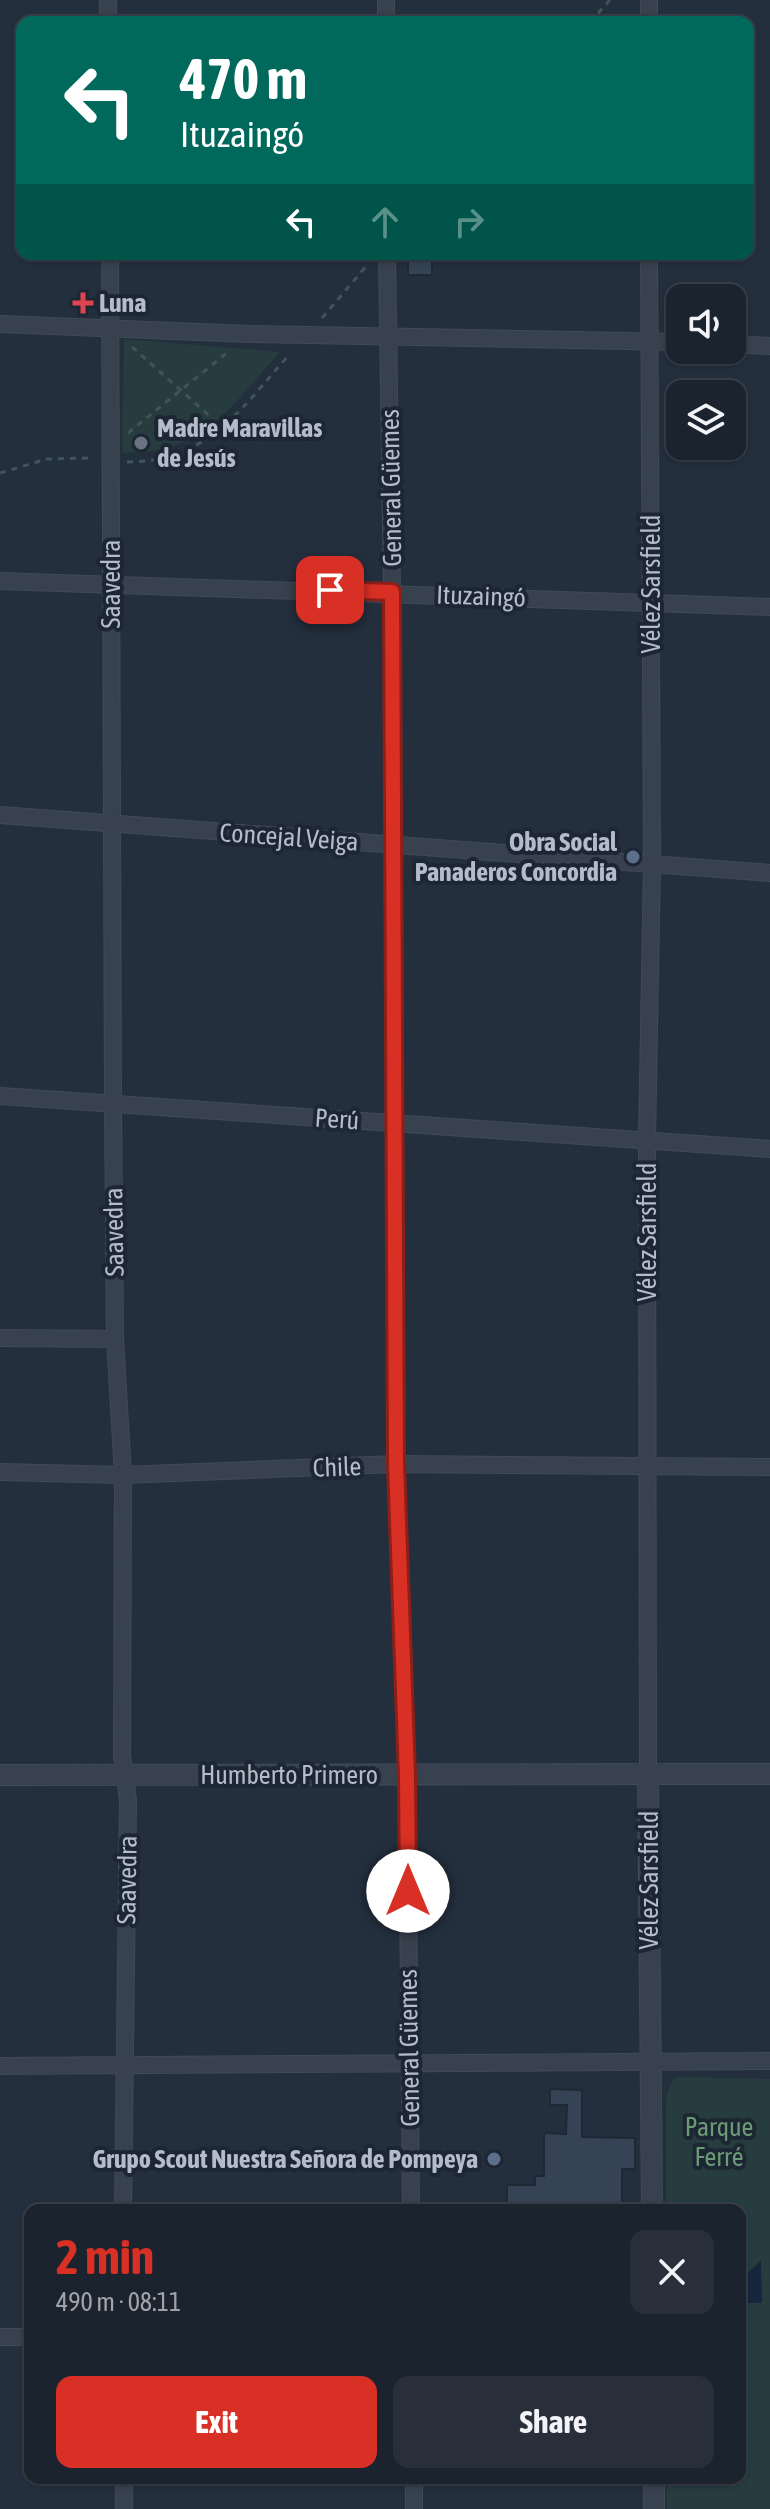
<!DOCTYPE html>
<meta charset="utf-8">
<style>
body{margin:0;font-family:"Asap Condensed",sans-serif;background:#282f3a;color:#f1f3f6;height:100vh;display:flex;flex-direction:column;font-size:30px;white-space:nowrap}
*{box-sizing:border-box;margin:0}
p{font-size:26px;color:#a0a4aa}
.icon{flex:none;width:44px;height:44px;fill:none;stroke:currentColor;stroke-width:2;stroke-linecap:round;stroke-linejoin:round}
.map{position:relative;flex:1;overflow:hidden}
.drawer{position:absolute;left:24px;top:2204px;width:722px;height:280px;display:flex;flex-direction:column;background:#1b232e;border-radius:16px;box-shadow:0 2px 6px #0004,0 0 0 2px #39404a}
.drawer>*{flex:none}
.top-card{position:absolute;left:16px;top:16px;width:738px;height:244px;border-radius:16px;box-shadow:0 2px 6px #0004,0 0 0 2px #39404a;background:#00695c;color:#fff;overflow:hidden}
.tools{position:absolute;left:666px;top:284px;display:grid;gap:16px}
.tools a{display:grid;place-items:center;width:80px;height:80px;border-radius:16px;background:#1b232e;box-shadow:0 2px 6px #0004,0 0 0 2px #39404a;font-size:40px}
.pin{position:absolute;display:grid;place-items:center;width:68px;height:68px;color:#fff;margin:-34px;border-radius:16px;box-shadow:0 4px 12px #0006}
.me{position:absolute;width:88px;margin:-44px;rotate:0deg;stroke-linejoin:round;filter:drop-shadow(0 0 6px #0008)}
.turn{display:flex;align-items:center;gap:28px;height:168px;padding:0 32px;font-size:36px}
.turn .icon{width:104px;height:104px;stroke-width:2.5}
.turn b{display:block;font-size:56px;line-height:68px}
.lanes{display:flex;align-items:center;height:76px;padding:0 32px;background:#0003;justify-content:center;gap:40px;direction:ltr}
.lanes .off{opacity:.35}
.round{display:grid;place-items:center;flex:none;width:84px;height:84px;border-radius:16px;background:#282f3a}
.head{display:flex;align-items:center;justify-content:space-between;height:136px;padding:0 32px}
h1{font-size:48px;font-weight:700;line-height:60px;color:#d93025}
.button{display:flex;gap:16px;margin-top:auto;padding:16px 32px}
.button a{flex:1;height:92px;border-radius:16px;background:#d93025;color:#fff;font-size:32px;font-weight:700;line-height:92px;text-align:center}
.button a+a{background:#282f3a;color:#f1f3f6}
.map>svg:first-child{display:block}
.green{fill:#263c3f}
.water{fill:#17263c}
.building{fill:#364354;stroke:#1f2835;stroke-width:2}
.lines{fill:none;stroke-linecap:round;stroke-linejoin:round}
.minor-casing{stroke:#414a57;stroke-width:18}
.tertiary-casing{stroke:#414a57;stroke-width:22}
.path{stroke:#3f5557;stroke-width:3;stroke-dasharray:6 6;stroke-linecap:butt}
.minor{stroke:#38414e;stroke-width:16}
.tertiary{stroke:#38414e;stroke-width:20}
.route-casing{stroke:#8d1f18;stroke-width:20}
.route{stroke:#d93025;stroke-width:14}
.health-dot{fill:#e0444e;stroke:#1d2633;stroke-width:3}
.worship-dot{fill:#6b7280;stroke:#1d2633;stroke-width:3}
.service-dot{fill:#5c6f8a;stroke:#1d2633;stroke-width:3}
.labels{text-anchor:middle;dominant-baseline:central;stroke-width:8;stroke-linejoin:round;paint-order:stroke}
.poi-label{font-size:26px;font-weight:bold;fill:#b4bcc9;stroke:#1d2633;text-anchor:start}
.street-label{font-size:26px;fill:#b4bcc9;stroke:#1d2633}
.park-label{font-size:26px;fill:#6b9a76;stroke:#1d2633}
</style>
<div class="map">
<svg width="770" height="2509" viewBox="0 0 770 2509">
<rect width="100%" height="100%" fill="#242f3e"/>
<g class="green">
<path d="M124,339L280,352C230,407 204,454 122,453Z"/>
<polygon points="676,2077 770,2079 770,2509 667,2509 666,2478 740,2478 740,2210 666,2210 666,2100 670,2085"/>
</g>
<polygon class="water" points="761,2260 762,2303 740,2303 740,2281"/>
<g class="building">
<rect x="408" y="254" width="24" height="21"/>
<polygon points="550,2089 582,2090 582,2137 635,2138 635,2169 622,2169 622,2210 534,2210 534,2207 507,2206 507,2185 535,2185 535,2176 544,2176 544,2133 566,2134 567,2105 550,2105"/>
</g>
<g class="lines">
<defs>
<g id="minor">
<polyline points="108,0 108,22"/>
<polyline points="386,0 386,22"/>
<polyline points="649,0 649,22"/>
<polyline points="110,254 113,1104 115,1339 123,1475 122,1755 128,1800 123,2210"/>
<polyline points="387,254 392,592 396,1464 407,1776 411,2210"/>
<polyline points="0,324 249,334 680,342"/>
<polyline points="732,344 770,346"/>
<polyline points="0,581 770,607"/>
<polyline points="0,815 770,873"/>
<polyline points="0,1096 770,1149"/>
<polyline points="0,1338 115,1339"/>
<polyline points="0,1472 123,1475 396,1464 770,1467"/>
<polyline points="648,1774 647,1140 652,864 649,254"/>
<polyline points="0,2066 770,2061"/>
<polyline points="0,2337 30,2337"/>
<polyline points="124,2478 124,2509"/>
<polyline points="414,2509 414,2478"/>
</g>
<g id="tertiary">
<polyline points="648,1774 652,2210"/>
<polyline points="0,1775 770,1774"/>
<polyline points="654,2478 654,2509"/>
</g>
</defs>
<use href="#minor" class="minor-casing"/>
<use href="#tertiary" class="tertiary-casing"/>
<g class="path">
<polyline points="590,22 610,0"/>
<polyline points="322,318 369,263"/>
<polyline points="132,347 222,427"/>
<polyline points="128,433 228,352"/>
<path d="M127,462C210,461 240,409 290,354"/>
<polyline points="0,473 47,459 92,458"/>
</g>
<use href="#minor" class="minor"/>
<use href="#tertiary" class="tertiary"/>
</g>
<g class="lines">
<defs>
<polyline id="route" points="330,590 392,592 396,1464 407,1776 408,1891"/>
</defs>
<use href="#route" class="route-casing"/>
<use href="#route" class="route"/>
</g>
<path class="health-dot" d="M79 291h8v8h8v8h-8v8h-8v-8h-8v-8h8z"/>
<circle class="worship-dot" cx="141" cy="443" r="8"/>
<g class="service-dot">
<circle cx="633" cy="857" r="8"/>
<circle cx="494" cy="2159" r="8"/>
</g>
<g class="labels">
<g class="poi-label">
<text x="99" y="303">Luna</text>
<text x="157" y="428">Madre Maravillas<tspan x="157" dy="30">de Jesús</tspan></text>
<text x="617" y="842" text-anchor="end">Obra Social<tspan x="617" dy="30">Panaderos Concordia</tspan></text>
<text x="478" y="2159" text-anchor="end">Grupo Scout Nuestra Señora de Pompeya</text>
</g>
<g class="street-label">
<text transform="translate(391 488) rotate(-91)">General Güemes</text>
<text transform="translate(111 584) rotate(-90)">Saavedra</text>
<text transform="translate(651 584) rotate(-90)">Vélez Sarsfield</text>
<text transform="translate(481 596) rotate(2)">Ituzaingó</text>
<text transform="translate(289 837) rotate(4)">Concejal Veiga</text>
<text transform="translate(337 1119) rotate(4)">Perú</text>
<text transform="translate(114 1232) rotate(-91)">Saavedra</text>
<text transform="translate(647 1232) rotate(-90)">Vélez Sarsfield</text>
<text transform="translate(337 1467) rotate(-2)">Chile</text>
<text x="289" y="1775">Humberto Primero</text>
<text transform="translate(127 1880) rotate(-89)">Saavedra</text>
<text transform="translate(649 1880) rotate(-90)">Vélez Sarsfield</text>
<text transform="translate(409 2048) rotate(-91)">General Güemes</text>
</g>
<g class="park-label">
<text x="719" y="2127">Parque<tspan x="719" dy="30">Ferré</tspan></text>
</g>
</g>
</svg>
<div class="tools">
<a><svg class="icon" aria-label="sound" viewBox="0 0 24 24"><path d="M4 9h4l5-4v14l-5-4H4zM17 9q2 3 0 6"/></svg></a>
<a><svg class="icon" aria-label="layers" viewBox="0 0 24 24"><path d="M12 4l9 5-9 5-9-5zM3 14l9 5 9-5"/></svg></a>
</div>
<div class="pin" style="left:330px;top:590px;background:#d93025"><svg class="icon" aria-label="arrive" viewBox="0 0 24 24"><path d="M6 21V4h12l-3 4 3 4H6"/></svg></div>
<svg class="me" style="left:408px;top:1891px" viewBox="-20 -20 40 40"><circle r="19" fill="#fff"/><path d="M0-13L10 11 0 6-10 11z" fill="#d93025"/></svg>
<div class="top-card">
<div class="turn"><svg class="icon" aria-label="left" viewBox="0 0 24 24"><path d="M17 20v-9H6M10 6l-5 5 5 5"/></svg><div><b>470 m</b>Ituzaingó</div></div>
<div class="lanes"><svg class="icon" aria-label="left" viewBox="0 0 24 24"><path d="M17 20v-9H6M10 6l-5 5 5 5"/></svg><svg class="icon off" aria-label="ahead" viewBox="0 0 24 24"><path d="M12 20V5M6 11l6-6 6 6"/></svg><svg class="icon off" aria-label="right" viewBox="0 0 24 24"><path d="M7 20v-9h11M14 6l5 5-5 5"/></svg></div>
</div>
<section class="drawer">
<div class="head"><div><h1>2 min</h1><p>490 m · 08:11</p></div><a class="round"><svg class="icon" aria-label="close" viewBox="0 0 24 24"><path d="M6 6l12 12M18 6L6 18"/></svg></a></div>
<div class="button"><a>Exit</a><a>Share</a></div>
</section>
</div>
